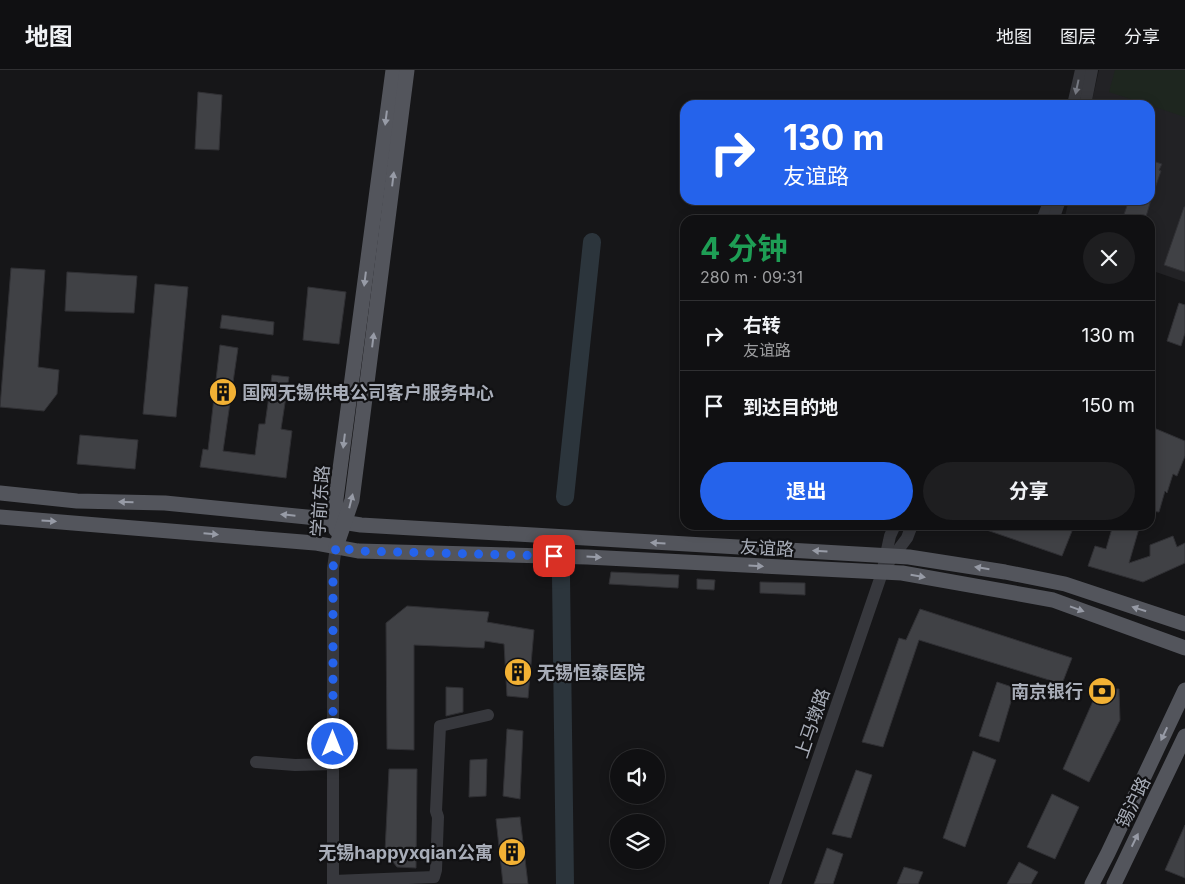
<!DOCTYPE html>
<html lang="zh">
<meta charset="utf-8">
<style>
body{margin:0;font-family:Inter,"Noto Sans SC",sans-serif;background:#1e1e20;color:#f1f3f6;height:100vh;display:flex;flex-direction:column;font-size:19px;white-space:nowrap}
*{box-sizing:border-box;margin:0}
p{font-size:16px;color:#9c9d9f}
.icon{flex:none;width:28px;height:28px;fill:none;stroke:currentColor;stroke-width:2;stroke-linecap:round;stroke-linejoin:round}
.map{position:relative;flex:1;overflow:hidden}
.details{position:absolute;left:680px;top:145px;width:475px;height:315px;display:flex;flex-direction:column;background:#101012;border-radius:15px;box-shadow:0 2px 12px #0003,0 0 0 1px #303032}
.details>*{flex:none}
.banner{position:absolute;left:680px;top:30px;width:475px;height:105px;border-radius:15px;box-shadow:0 2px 12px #0003,0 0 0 1px #303032;background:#2563eb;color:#fff;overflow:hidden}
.buttons{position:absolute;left:610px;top:679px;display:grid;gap:10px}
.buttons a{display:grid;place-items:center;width:55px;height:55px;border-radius:50%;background:#101012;box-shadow:0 2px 12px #0003,0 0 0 1px #303032;font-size:25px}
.pin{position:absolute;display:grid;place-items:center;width:42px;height:42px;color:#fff;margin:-21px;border-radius:10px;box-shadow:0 2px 8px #0006}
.me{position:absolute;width:55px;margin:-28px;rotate:0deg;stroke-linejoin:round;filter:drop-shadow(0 0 4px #0008)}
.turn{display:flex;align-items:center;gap:18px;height:105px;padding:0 20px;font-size:22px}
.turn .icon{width:65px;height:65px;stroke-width:2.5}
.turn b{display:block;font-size:35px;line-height:42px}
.round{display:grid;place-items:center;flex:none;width:52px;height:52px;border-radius:26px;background:#1e1e20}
.headline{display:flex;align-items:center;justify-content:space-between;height:85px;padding:0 20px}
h1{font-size:30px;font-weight:700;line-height:38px;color:#1e9e55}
.action{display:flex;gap:10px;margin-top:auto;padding:10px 20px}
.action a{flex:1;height:58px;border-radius:30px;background:#2563eb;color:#fff;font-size:20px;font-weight:700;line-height:58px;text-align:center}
.action a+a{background:#1e1e20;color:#f1f3f6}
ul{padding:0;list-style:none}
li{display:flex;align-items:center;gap:15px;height:70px;padding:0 20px;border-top:1px solid #303032}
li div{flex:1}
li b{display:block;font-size:19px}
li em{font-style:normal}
header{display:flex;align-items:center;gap:30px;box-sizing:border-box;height:70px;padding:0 25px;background:#101012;border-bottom:1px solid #303032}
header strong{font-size:24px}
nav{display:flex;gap:28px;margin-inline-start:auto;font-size:18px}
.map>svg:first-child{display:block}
.built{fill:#222225}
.green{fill:#1e261f}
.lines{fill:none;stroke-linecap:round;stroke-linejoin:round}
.river{stroke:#2c353c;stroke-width:18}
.building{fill:#404145;stroke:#303034}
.minor{stroke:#37383d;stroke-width:12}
.major{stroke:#53555c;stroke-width:15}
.oneway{fill:#757881}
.oneway2{fill:#979ba6}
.route{stroke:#2563eb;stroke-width:9;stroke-dasharray:0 16.2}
.labels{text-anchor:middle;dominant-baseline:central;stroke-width:4.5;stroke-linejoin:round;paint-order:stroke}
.poi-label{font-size:18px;font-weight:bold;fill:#a8adb8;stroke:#111113;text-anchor:start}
.street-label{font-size:18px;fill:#a8adb8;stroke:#111113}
</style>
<header>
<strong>地图</strong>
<nav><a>地图</a><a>图层</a><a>分享</a></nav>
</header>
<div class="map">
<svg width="1185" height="814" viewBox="0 0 1185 814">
<rect width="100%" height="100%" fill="#161618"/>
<polygon class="built" points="1099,0 1185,0 1185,212 1150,200 1150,150 1064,150 1069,130 1150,130 1150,35 1091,35"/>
<polygon class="green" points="1115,0 1185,0 1185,47 1109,22"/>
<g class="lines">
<g class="river">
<polyline points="565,427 592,172"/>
<polyline points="561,506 565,814"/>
</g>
</g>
<g class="building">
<polygon points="198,22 222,25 219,80 195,79"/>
<polygon points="1150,90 1162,94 1159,100 1161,101 1151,130 1150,129"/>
<polygon points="1129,130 1151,130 1145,150 1122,150"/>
<polygon points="1184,137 1185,137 1185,202 1164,195"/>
<polygon points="11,198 45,200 38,297 59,300 57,324 44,341 0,337"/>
<polygon points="67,202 137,206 134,243 65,241"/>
<polygon points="155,214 188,217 176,347 143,344"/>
<polygon points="308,217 346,222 339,274 303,270"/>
<polygon points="1179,233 1185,235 1185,263 1181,276 1167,271"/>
<polygon points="222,245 274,252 273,265 220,258"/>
<polygon points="220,275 238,278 223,381 255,385 259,354 265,354 272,305 289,307 281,359 292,361 286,408 200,397 203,379 208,380"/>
<polygon points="1154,358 1185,371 1185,386 1177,406 1173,404 1167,423 1165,421 1159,442 1150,441 1150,374"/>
<polygon points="80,365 138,370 135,399 77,394"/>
<polygon points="975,455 1052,455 1072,461 1062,486 975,456"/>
<polygon points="1113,455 1140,455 1129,493 1150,486 1150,475 1173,466 1177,477 1185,473 1185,493 1143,512 1088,496 1095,476 1106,479"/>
<polygon points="611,502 679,505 678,518 609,514"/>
<polygon points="697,509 715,510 714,520 697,519"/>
<polygon points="760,512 805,513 805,525 760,523"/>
<polygon points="407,536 489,542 487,552 534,560 528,628 507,626 504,574 485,571 484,578 414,575 414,680 387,679 386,553"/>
<polygon points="920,539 1072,588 1062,614 919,570 883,677 862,672 899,568 906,570"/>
<polygon points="997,612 1015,618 999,672 979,666"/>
<polygon points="446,617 463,618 463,642 446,646"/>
<polygon points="1090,619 1119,619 1120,650 1089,712 1063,699 1093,631"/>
<polygon points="507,659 523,661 520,729 503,726"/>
<polygon points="973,681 996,690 965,777 943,768"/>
<polygon points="487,689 486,726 469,727 470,690"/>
<polygon points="389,699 417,699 416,798 397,797 385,782"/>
<polygon points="856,700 872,705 851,768 832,764"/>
<polygon points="1052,724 1079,737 1055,789 1027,777"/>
<polygon points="520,747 528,814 503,814 496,749"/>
<polygon points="1185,755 1185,808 1165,800"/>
<polygon points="827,778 843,784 833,814 814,814"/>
<polygon points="1019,792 1038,802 1031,814 1007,814"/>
<polygon points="904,797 923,802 918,814 897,814"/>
</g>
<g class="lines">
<g class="minor">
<polyline points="1073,35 1081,0"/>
<polyline points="1085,35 1092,0"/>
<polyline points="1042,150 1050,130"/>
<polyline points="1053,150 1060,130"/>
<polyline points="889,492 907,468 912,455"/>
<polyline points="256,692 295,695 333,694"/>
<polyline points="333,811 434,807 436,800 438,747 436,741 440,656 488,645"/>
<polyline points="333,814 333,498 336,477"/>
<polyline points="775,814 882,503 890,466 895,455"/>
</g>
<g class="major">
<polyline points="0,423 77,431 165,433 317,448 361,455 909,487 1005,502 1065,514 1185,554"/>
<polyline points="0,447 315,473 358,481 587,487 902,503 1053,530 1185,578"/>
<polyline points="336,460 336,429 393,0"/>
<polyline points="336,477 352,430 407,0"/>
<polyline points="1092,814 1108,783 1185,620"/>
<polyline points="1114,814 1185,666"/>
</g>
</g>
<defs><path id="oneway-solid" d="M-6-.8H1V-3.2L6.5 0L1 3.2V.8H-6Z" transform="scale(1.25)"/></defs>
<use class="oneway" href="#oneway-solid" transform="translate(1077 17) rotate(102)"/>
<g class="oneway2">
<use href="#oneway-solid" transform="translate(386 48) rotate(97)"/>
<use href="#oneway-solid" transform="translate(393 109) rotate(-83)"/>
<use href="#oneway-solid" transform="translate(365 209) rotate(97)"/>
<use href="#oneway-solid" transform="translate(373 270) rotate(-83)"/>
<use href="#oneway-solid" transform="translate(344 371) rotate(97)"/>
<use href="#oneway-solid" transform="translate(351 431) rotate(-76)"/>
<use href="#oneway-solid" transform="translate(126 432) rotate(-179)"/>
<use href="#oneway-solid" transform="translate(288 445) rotate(-174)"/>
<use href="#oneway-solid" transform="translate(49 451) rotate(4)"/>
<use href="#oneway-solid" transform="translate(211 464) rotate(5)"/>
<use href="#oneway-solid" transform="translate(658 473) rotate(-177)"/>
<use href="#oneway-solid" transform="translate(820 481) rotate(-177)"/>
<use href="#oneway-solid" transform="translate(594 487) rotate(3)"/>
<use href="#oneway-solid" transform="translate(756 496) rotate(3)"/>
<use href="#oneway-solid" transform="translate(982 498) rotate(-171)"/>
<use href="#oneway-solid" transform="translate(918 506) rotate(10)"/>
<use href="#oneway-solid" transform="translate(1077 539) rotate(20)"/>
<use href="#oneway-solid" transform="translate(1139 539) rotate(-162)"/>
<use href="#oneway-solid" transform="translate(1164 664) rotate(115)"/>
<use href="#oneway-solid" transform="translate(1135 770) rotate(-64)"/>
</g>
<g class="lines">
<polyline class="route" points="333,674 333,498 336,477 358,481 554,486"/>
</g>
<defs>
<symbol id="building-disc" viewBox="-11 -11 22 22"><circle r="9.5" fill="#f2b134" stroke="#111113"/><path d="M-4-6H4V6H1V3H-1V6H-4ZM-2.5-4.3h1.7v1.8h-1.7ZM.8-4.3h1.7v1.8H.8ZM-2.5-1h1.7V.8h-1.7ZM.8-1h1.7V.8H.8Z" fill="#111"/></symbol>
<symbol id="bank-disc" viewBox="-11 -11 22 22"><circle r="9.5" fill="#f2b134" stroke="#111113"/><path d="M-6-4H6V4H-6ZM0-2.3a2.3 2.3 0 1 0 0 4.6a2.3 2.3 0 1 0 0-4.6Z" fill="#111"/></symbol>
</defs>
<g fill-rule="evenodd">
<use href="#building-disc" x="207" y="306" width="32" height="32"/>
<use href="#building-disc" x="502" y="586" width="32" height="32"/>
<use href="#bank-disc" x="1086" y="605" width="32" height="32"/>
<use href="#building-disc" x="496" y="766" width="32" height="32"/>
</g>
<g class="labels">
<g class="poi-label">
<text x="242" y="322">国网无锡供电公司客户服务中心</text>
<text x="537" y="602">无锡恒泰医院</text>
<text x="1083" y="621" text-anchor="end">南京银行</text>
<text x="493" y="782" text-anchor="end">无锡happyxqian公寓</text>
</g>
<g class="street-label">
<text transform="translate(320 431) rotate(-86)">学前东路</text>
<text transform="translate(767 478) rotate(3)">友谊路</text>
<text transform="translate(812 653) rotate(-71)">上马墩路</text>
<text transform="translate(1133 732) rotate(-64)">锡沪路</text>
</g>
</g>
</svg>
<div class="buttons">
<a><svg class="icon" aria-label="sound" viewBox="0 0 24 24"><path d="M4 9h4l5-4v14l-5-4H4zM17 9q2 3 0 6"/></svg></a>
<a><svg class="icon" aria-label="layers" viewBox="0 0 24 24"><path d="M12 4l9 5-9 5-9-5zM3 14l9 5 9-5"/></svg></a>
</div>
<div class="pin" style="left:554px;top:486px;background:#d93025"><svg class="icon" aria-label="arrive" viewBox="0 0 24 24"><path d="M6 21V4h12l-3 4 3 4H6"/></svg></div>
<svg class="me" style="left:333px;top:674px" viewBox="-20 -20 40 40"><circle r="17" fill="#2563eb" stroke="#fff" stroke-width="3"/><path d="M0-11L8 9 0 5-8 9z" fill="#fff"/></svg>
<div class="banner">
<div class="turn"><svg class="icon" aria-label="right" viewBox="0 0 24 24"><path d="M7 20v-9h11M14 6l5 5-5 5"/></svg><div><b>130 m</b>友谊路</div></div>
</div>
<section class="details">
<div class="headline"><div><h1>4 分钟</h1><p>280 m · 09:31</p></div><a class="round"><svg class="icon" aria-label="close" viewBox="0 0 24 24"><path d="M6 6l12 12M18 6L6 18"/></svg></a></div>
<ul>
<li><svg class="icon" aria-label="right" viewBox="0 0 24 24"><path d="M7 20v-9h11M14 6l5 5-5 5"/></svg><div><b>右转</b><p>友谊路</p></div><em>130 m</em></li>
<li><svg class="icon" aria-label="arrive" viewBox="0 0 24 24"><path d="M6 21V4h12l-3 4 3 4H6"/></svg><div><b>到达目的地</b></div><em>150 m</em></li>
</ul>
<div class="action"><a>退出</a><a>分享</a></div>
</section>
</div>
